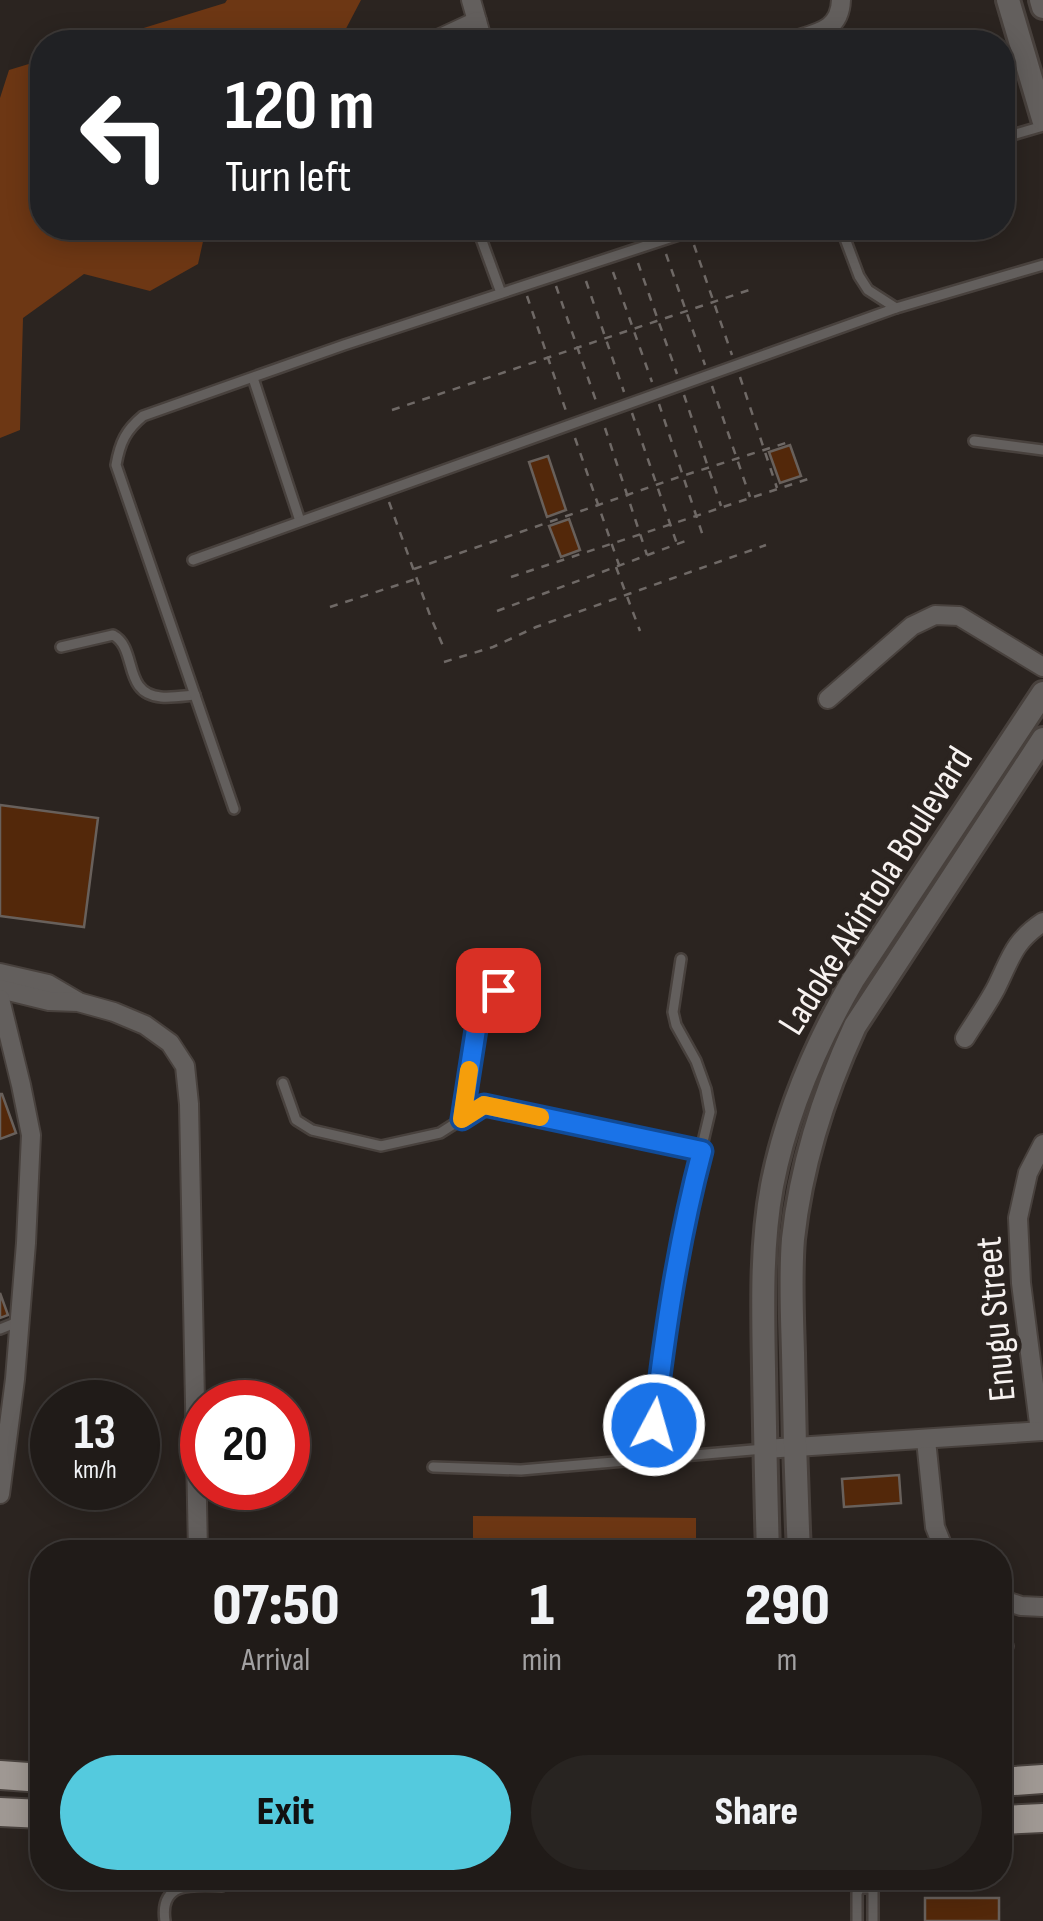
<!DOCTYPE html>
<style>
body{margin:0;font-family:"Sofia Sans Condensed",sans-serif;background:#282421;color:#f1f3f6;height:100vh;display:flex;flex-direction:column;font-size:38px;white-space:nowrap}
*{box-sizing:border-box;margin:0}
p{font-size:32px;color:#a2a1a2}
.icon{flex:none;width:55px;height:55px;fill:none;stroke:currentColor;stroke-width:2;stroke-linecap:round;stroke-linejoin:round}
.map{position:relative;flex:1;overflow:hidden}
.sheet{position:absolute;left:30px;top:1540px;width:982px;height:350px;display:flex;flex-direction:column;background:#201b18;border-radius:40px;box-shadow:0 5px 25px #0003,0 0 0 2px #3d3937}
.sheet>*{flex:none}
.hud{position:absolute;left:30px;top:30px;width:985px;height:210px;border-radius:40px;box-shadow:0 5px 25px #0003,0 0 0 2px #3d3937;background:#202124;color:#fff;overflow:hidden}
.speed{position:absolute;left:30px;top:1380px;display:flex;gap:20px;font-size:50px;font-weight:700;text-align:center}
.speed>*{display:grid;place-content:center;width:130px;height:130px;border-radius:50%;background:#201b18;box-shadow:0 5px 25px #0003,0 0 0 2px #3d3937;line-height:1}
.speed small{font-size:25px;font-weight:400}
.speed .limit{border:15px solid #d22;background:#fff;color:#111}
.pin{position:absolute;display:grid;place-items:center;width:85px;height:85px;color:#fff;margin:-42px;border-radius:20px;box-shadow:0 5px 15px #0006}
.me{position:absolute;width:110px;margin:-55px;rotate:6deg;stroke-linejoin:round;filter:drop-shadow(0 0 8px #0008)}
.turn{display:flex;align-items:center;gap:35px;height:210px;padding:0 30px;font-size:45px}
.turn .icon{width:130px;height:130px;stroke-width:2.5}
.turn b{display:block;font-size:70px;line-height:85px}
.eta{display:flex;justify-content:space-evenly;align-items:center;height:170px;text-align:center}
.eta b{font-size:60px;font-weight:800;line-height:70px}
.action{display:flex;gap:20px;margin-top:auto;padding:20px 30px}
.action a{flex:1;height:115px;border-radius:60px;background:#54cade;color:#111;font-size:40px;font-weight:800;line-height:115px;text-align:center}
.action a+a{background:#282421;color:#f1f3f6}
.map>svg:first-child{display:block}
.green{fill:#6d3714}
.building{fill:#53280a;stroke:#68605b;stroke-width:2.5}
.lines{fill:none;stroke-linecap:round;stroke-linejoin:round}
.service-casing{stroke:#48413d;stroke-width:14}
.minor-casing{stroke:#48413d;stroke-width:22}
.tertiary-casing{stroke:#48413d;stroke-width:28}
.primary-casing{stroke:#48413d;stroke-width:32}
.path{stroke:#6f6966;stroke-width:2.5;stroke-dasharray:8 8;stroke-linecap:butt}
.service{stroke:#635f5d;stroke-width:9}
.minor{stroke:#635f5d;stroke-width:18}
.tertiary{stroke:#635f5d;stroke-width:22}
.primary{stroke:#9f9893;stroke-width:28}
.route-casing{stroke:#114b97;stroke-width:25}
.route{stroke:#1a73e8;stroke-width:18}
.slow{stroke:#f59e0b;stroke-width:18}
.labels{text-anchor:middle;dominant-baseline:central;stroke-width:9;stroke-linejoin:round;paint-order:stroke}
.street-label{font-size:38px;fill:#f7f2f0;stroke:#2b2420}
</style>
<div class="map">
<svg width="1043" height="1921" viewBox="0 0 1043 1921">
<rect width="100%" height="100%" fill="#2b2420"/>
<g class="green">
<polygon points="227,0 361,0 339,42 98,42 225,3"/>
<polygon points="42,60 42,228 206,228 198,264 150,291 84,274 23,318 20,430 0,438 0,98 9,70"/>
<polygon points="473,1516 696,1518 696,1552 473,1552"/>
</g>
<g class="building">
<polygon points="790,445 801,476 780,483 769,452"/>
<polygon points="548,456 566,510 547,517 529,462"/>
<polygon points="569,519 580,550 561,557 549,526"/>
<polygon points="0,805 98,818 84,927 0,916"/>
<polygon points="0,1094 2,1094 16,1133 0,1139"/>
<polygon points="0,1293 8,1315 0,1318"/>
<polygon points="899,1475 901,1503 844,1507 842,1479"/>
<polygon points="1000,1683 1008,1683 1010,1719 1000,1720"/>
<rect x="925" y="1898" width="74" height="23"/>
</g>
<g class="lines">
<defs>
<g id="service">
<polyline points="1002,138 1043,126"/>
<polyline points="841,228 859,276 868,290 896,308 1043,265"/>
<polyline points="478,230 501,293"/>
<polyline points="253,378 300,521"/>
<polyline points="974,441 1043,450"/>
<polyline points="193,560 896,308"/>
<path d="M61,647L113,635C138,648 122,694 161,697C172,698 184,696 195,695"/>
<path d="M234,809L116,465C120,442 126,430 143,416L344,345L700,228"/>
<polyline points="283,1083 296,1120 312,1130 381,1146 440,1133 484,1105 702,1151"/>
<polyline points="461,1119 477,1023 488,993 499,990 530,996"/>
<polyline points="0,1329 20,1321"/>
<polyline points="651,1459 666,1323 690,1197 710,1112 706,1089 696,1061 676,1025 673,1012 681,959"/>
<polyline points="433,1467 521,1470 765,1449"/>
<polyline points="1000,1646 1008,1646"/>
<path d="M165,1921C159,1881 194,1885 222,1886"/>
<polyline points="857,1921 857,1893 860,1888 871,1888 873,1892 873,1921"/>
</g>
<g id="minor">
<polyline points="471,0 483,42"/>
<polyline points="432,42 477,21"/>
<path d="M789,42C815,33 840,32 841,0"/>
<polyline points="828,699 912,626 935,615 959,616 1043,667"/>
<polyline points="0,973 48,984 77,1001"/>
<polyline points="0,989 49,1001 78,1002 114,1012 145,1025 170,1043 185,1066 189,1104 198,1552"/>
<polyline points="0,999 21,1085 31,1135 26,1243 15,1379 0,1494"/>
<path d="M965,1038C975,1022 987,1005 996,988C1011,958 1013,942 1043,922"/>
<polyline points="1040,1431 1021,1283 1018,1218 1028,1173 1043,1144"/>
<polyline points="926,1440 935,1527 945,1552"/>
<polyline points="765,1449 1043,1431"/>
<polyline points="1000,1599 1021,1606 1043,1607"/>
</g>
<g id="tertiary">
<polyline points="1008,0 1043,119"/>
<polyline points="1041,0 1043,7"/>
<path d="M768,1552C766,1491 765,1430 764,1369C763,1308 761,1246 772,1186C786,1113 816,1044 853,980L1043,693"/>
<path d="M799,1552C796,1486 794,1420 793,1353C792,1315 790,1277 793,1239C801,1165 824,1093 855,1026L1043,739"/>
</g>
<g id="primary">
<polyline points="0,1775 42,1778"/>
<polyline points="1000,1782 1043,1779"/>
<polyline points="0,1812 42,1814"/>
<polyline points="1000,1820 1043,1818"/>
</g>
</defs>
<use href="#service" class="service-casing"/>
<use href="#minor" class="minor-casing"/>
<use href="#tertiary" class="tertiary-casing"/>
<use href="#primary" class="primary-casing"/>
<g class="path">
<polyline points="694,245 732,355"/>
<polyline points="666,254 705,365"/>
<polyline points="638,263 677,374"/>
<polyline points="613,272 652,382"/>
<polyline points="586,281 624,392"/>
<polyline points="556,286 596,401"/>
<polyline points="527,296 566,411"/>
<polyline points="740,377 777,488"/>
<polyline points="712,386 750,497"/>
<polyline points="684,395 721,506"/>
<polyline points="659,404 703,536"/>
<polyline points="392,410 755,288"/>
<polyline points="632,413 677,544"/>
<polyline points="605,428 647,555"/>
<polyline points="575,438 619,565"/>
<polyline points="389,502 431,618 443,646"/>
<polyline points="616,567 640,631"/>
<polyline points="414,569 679,477 792,441"/>
<polyline points="511,577 811,478"/>
<polyline points="330,607 416,579"/>
<polyline points="497,611 688,540"/>
<polyline points="444,662 493,647 536,627 766,545"/>
</g>
<use href="#service" class="service"/>
<use href="#minor" class="minor"/>
<use href="#tertiary" class="tertiary"/>
<use href="#primary" class="primary"/>
</g>
<g class="lines">
<defs>
<path id="route" d="M498,990L488,994L477,1023L462,1119L484,1105L702,1151C678,1242 665,1331 654,1425"/>
</defs>
<use href="#route" class="route-casing"/>
<use href="#route" class="route"/>
<polyline class="slow" points="469,1070 462,1119 484,1105 540,1117"/>
</g>
<g class="labels">
<g class="street-label">
<text transform="translate(876 891) rotate(-58)">Ladoke Akintola Boulevard</text>
<text transform="translate(996 1319) rotate(-95)">Enugu Street</text>
</g>
</g>
</svg>
<div class="speed"><div>13<small>km/h</small></div><div class="limit">20</div></div>
<div class="pin" style="left:498px;top:990px;background:#d93025"><svg class="icon" aria-label="arrive" viewBox="0 0 24 24"><path d="M6 21V4h12l-3 4 3 4H6"/></svg></div>
<svg class="me" style="left:654px;top:1425px" viewBox="-20 -20 40 40"><circle r="17" fill="#1a73e8" stroke="#fff" stroke-width="3"/><path d="M0-11L8 9 0 5-8 9z" fill="#fff"/></svg>
<div class="hud">
<div class="turn"><svg class="icon" aria-label="left" viewBox="0 0 24 24"><path d="M17 20v-9H6M10 6l-5 5 5 5"/></svg><div><b>120 m</b>Turn left</div></div>
</div>
<section class="sheet">
<div class="eta">
<div><b>07:50</b><p>Arrival</p></div>
<div><b>1</b><p>min</p></div>
<div><b>290</b><p>m</p></div>
</div>
<div class="action"><a>Exit</a><a>Share</a></div>
</section>
</div>
